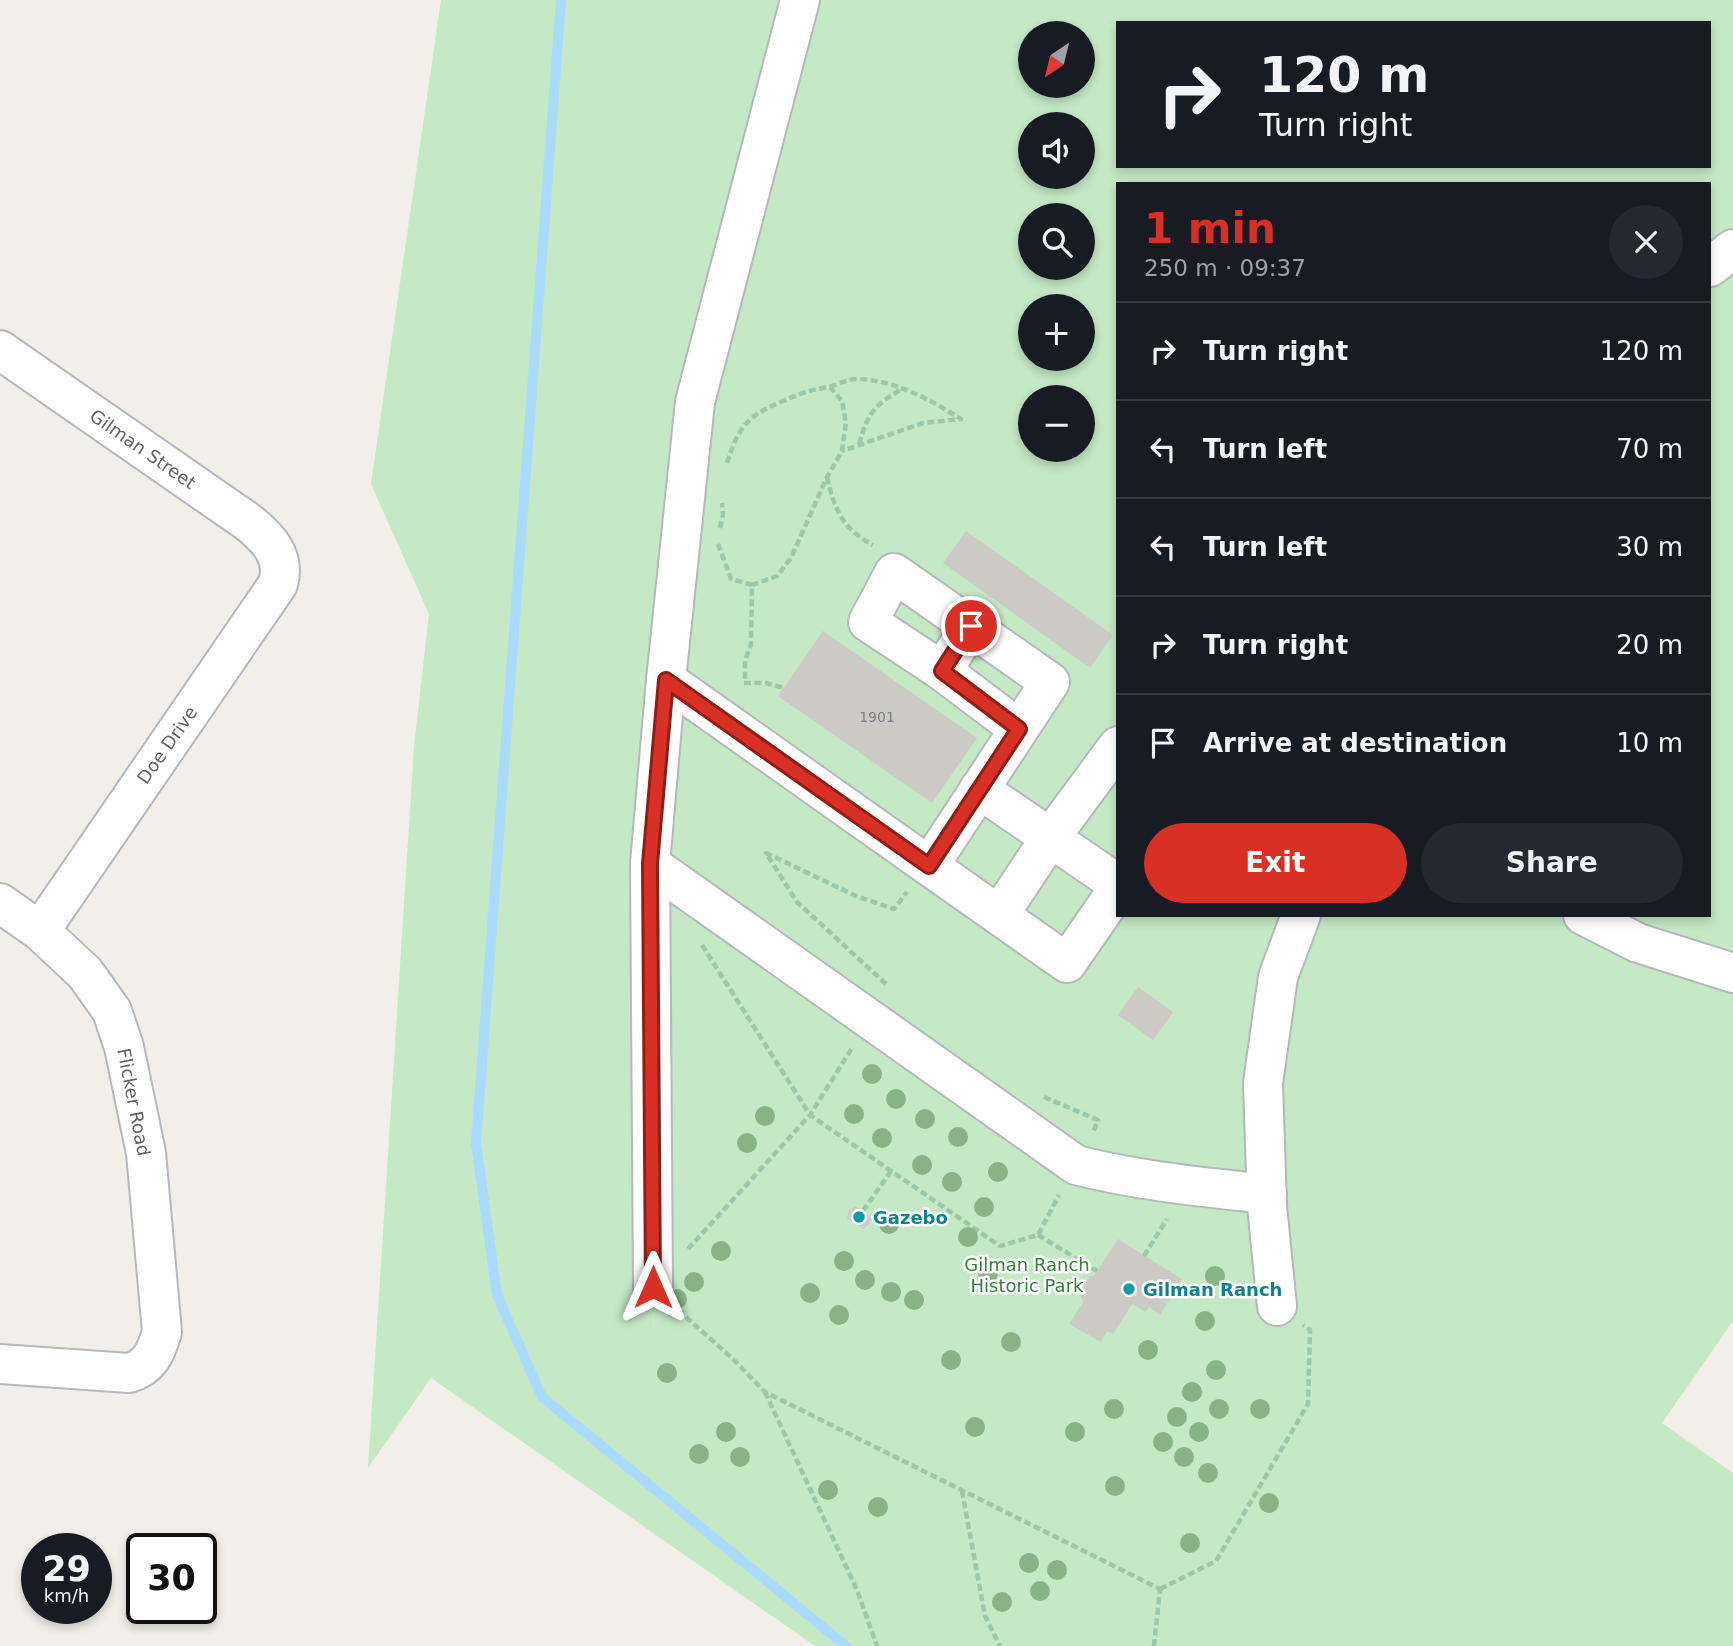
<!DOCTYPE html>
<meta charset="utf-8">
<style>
body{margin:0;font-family:"DejaVu Sans",sans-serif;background:#242831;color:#f1f3f6;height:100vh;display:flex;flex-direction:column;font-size:26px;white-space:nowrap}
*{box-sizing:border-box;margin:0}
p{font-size:23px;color:#9ea1a6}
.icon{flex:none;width:38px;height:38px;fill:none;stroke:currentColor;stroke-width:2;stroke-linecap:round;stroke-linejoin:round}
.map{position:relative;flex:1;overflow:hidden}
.panel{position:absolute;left:1116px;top:182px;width:595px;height:735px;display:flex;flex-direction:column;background:#171b24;border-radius:0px;box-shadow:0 4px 10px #0003}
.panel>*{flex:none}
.guide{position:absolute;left:1116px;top:21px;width:595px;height:147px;border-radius:0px;box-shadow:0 4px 10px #0003;background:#171b24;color:#f1f3f6;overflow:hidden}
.needle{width:46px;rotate:215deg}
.buttons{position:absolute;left:1018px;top:21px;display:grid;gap:14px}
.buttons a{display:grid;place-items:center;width:77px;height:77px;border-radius:50%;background:#171b24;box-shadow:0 4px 10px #0003;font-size:35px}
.speed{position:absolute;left:21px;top:1533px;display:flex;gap:14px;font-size:35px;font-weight:700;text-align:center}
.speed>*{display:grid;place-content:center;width:91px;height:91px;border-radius:50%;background:#171b24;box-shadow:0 4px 10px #0003;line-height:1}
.speed small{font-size:18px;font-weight:400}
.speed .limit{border:4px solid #111;border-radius:10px;background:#fff;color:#111}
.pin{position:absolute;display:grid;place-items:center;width:60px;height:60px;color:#fff;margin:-30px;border:4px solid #fff;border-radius:50%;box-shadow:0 2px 7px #0007}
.me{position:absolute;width:77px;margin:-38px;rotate:0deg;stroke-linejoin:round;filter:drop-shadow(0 0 5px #0008)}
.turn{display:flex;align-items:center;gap:24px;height:147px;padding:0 28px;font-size:32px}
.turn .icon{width:91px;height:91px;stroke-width:2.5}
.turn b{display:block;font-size:49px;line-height:60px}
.round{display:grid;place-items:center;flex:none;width:74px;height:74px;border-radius:37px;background:#242831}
.headline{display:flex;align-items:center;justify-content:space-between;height:119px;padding:0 28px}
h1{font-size:42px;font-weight:700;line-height:52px;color:#d93025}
.button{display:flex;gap:14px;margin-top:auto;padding:14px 28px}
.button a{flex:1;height:80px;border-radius:42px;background:#d93025;color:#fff;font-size:28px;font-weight:700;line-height:80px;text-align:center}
.button a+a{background:#242831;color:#f1f3f6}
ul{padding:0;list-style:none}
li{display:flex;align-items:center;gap:21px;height:98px;padding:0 28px;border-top:2px solid #363941}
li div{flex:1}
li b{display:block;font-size:26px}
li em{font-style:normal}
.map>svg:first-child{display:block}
.green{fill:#c5e8c5;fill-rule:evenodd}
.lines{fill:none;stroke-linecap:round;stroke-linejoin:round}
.stream{stroke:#aadaff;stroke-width:10}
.building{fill:#cccac5}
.minor-casing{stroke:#b5b8bc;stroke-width:42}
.path{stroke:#9cc7a9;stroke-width:4.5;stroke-dasharray:7 3.5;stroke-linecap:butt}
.minor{stroke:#fff;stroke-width:38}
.tree{fill:#89b387}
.route-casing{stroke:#8d1f18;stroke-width:18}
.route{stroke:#d93025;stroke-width:12}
.culture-dot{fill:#0f9aa8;stroke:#fff;stroke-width:2.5}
.labels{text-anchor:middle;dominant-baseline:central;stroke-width:5;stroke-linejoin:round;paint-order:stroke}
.number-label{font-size:14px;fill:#7a7d7f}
.street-label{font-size:18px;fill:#5f6368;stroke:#fff}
.culture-label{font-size:18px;font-weight:bold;fill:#0d838f;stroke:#fff;text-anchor:start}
.park-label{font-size:18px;fill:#348238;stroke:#fff}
</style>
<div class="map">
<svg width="1733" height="1646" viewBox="0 0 1733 1646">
<rect width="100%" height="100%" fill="#f1efe8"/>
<path class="green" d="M441,0H1733V1321L1662,1423L1733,1473V1646H815L431,1378L368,1468L414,747L429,614L371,484ZM1118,23H1710V166H1118ZM1031,33H1083V86H1031ZM1031,124H1083V177H1031ZM1118,184H1710V915H1118ZM1031,215H1083V268H1031ZM1031,306H1083V359H1031ZM1031,397H1083V450H1031ZM704,401L671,677L652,870L654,1363L650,864L666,680L695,402Z"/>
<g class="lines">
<polyline class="stream" points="561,0 476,1143 497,1295 542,1397 846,1646"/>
</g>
<g class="building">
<polygon points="966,531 1113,635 1090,668 943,563"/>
<polygon points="823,631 977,738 932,803 778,696"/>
<polygon points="1138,987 1173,1012 1153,1040 1118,1015"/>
<polygon points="855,1206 870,1216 869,1224 863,1229 847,1218 849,1211"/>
<polygon points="1118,1239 1182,1279 1160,1315 1149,1307 1146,1312 1132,1304 1113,1334 1107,1331 1101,1342 1069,1324 1083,1302 1080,1293 1084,1285 1090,1276 1094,1276"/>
</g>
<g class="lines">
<defs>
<g id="minor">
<polyline points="1710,267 1733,249"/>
<path d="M0,350L248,522C268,538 286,556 278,584L40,931"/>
<polyline points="942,671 1019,729"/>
<polyline points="666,680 929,866 1050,682 894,573 868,622 942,671 971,626"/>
<polyline points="979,789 1118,884"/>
<path d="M650,864L1076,1165C1138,1181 1203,1187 1267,1194"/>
<polyline points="929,866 1067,963 1118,889"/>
<path d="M0,903L40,931L85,973L112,1011L124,1047L146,1153L162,1332C156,1352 150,1367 129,1373L0,1364"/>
<polyline points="999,915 1050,838 1118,746"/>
<polyline points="1583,915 1638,943 1733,973"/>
<polyline points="653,1287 650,864 666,680 695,402 800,0"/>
<polyline points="1277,1306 1267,1206 1263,1083 1278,977 1301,915"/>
</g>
</defs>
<use href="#minor" class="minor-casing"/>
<g class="path">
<path d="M830,387C838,384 848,379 857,379C895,380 929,399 961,419L923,423L842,451"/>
<path d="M859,444C868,412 875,405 903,388"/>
<path d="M727,463C739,426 747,416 783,401C799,394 812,389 830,387L842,401L846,423L842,451L827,477L791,558L777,576L752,585"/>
<path d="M827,477C835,511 842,528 873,545"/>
<polyline points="720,528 723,514 722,503"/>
<polyline points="718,544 731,579 752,585 751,645 745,660 745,681"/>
<polyline points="744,683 766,683 784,688"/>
<polyline points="702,945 810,1115 1000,1246 1038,1235 1059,1195"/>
<polyline points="886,984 797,902 766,853 856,896 894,909 907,892"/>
<polyline points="1044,1097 1098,1120 1093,1132"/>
<polyline points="863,1211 891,1171"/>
<polyline points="1038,1235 1097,1271"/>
<polyline points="688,1249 810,1115 852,1048"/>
<polyline points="1144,1256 1167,1219"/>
<polyline points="678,1310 733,1359 765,1392 1160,1589"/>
<polyline points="765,1392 857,1590 877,1646"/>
<polyline points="962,1491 985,1616 1000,1646"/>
<polyline points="1160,1589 1216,1561 1308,1404 1310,1330 1303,1325"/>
<polyline points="1154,1646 1160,1589"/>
</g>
<use href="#minor" class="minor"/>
</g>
<g class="tree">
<circle cx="872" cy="1074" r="10"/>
<circle cx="896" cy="1099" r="10"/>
<circle cx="854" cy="1114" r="10"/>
<circle cx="765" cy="1116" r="10"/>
<circle cx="925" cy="1119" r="10"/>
<circle cx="958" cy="1137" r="10"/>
<circle cx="882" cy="1138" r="10"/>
<circle cx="747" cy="1143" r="10"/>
<circle cx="922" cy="1165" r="10"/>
<circle cx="998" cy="1172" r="10"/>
<circle cx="952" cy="1182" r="10"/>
<circle cx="984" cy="1207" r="10"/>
<circle cx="889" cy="1224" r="10"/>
<circle cx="968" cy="1237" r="10"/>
<circle cx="721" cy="1251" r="10"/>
<circle cx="844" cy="1261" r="10"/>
<circle cx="988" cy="1273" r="10"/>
<circle cx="1215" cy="1276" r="10"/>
<circle cx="865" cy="1280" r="10"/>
<circle cx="694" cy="1282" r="10"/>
<circle cx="891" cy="1292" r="10"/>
<circle cx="810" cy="1293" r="10"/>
<circle cx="677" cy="1299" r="10"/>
<circle cx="914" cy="1300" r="10"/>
<circle cx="839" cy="1315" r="10"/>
<circle cx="1205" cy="1321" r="10"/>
<circle cx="1011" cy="1342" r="10"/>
<circle cx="1148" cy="1350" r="10"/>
<circle cx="951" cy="1360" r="10"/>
<circle cx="1216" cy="1370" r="10"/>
<circle cx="667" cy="1373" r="10"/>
<circle cx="1192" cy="1392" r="10"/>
<circle cx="1114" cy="1409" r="10"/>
<circle cx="1219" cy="1409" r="10"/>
<circle cx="1260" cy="1409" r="10"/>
<circle cx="1177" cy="1417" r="10"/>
<circle cx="975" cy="1427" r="10"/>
<circle cx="726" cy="1432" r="10"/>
<circle cx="1075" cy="1432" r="10"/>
<circle cx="1199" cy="1432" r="10"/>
<circle cx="1163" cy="1442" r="10"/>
<circle cx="699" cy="1454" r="10"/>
<circle cx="740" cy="1457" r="10"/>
<circle cx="1184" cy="1457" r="10"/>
<circle cx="1208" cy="1473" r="10"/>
<circle cx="1115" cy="1486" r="10"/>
<circle cx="828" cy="1490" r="10"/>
<circle cx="1269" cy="1503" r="10"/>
<circle cx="878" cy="1507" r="10"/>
<circle cx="1190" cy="1543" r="10"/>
<circle cx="1029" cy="1563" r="10"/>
<circle cx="1057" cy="1570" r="10"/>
<circle cx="1040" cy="1591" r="10"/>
<circle cx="1002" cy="1602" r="10"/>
</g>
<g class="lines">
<defs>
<polyline id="route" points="653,1287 650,864 666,680 929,866 1019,729 942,671 971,626"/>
</defs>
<use href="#route" class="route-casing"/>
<use href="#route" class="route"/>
</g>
<g class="culture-dot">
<circle cx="859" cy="1217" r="7"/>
<circle cx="1129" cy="1289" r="7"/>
</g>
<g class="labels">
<g class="number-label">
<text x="877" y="717">1901</text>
</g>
<g class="street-label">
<text transform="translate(143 449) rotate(35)">Gilman Street</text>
<text transform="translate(167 745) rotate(-55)">Doe Drive</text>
<text transform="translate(134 1102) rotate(79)">Flicker Road</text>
</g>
<g class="culture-label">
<text x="873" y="1217">Gazebo</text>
<text x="1143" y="1289">Gilman Ranch</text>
</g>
<g class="park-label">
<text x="1027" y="1264">Gilman Ranch<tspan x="1027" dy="21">Historic Park</tspan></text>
</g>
</g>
</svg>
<div class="buttons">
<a><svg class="needle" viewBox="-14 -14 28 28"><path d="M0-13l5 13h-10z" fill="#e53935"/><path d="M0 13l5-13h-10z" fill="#9ea1a6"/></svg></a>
<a><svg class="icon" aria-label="sound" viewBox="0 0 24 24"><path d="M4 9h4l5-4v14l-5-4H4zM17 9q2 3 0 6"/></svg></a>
<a><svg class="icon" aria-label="search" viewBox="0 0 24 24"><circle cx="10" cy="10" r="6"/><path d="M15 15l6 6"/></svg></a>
<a>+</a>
<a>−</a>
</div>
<div class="speed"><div>29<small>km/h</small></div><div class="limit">30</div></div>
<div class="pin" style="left:971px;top:626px;background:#d93025"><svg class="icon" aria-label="arrive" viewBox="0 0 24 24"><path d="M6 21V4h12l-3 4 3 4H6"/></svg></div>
<svg class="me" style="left:653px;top:1287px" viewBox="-20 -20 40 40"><path d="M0-17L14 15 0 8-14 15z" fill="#d93025" stroke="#fff" stroke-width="4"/></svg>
<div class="guide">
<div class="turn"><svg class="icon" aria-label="right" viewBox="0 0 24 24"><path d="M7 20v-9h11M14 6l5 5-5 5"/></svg><div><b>120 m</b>Turn right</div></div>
</div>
<section class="panel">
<div class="headline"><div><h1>1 min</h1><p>250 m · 09:37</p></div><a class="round"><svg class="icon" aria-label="close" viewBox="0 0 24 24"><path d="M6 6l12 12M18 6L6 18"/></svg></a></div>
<ul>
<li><svg class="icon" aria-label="right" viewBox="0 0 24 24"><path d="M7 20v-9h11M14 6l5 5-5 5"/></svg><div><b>Turn right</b></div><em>120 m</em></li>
<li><svg class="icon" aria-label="left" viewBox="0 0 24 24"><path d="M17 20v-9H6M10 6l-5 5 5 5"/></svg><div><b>Turn left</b></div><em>70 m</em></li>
<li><svg class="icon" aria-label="left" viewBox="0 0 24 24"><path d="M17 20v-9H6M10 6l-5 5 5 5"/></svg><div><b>Turn left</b></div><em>30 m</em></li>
<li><svg class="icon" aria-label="right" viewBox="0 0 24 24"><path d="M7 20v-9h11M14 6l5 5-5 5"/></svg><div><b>Turn right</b></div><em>20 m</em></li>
<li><svg class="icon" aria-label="arrive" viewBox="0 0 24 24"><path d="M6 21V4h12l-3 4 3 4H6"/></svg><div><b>Arrive at destination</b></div><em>10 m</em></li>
</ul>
<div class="button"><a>Exit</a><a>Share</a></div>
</section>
</div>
